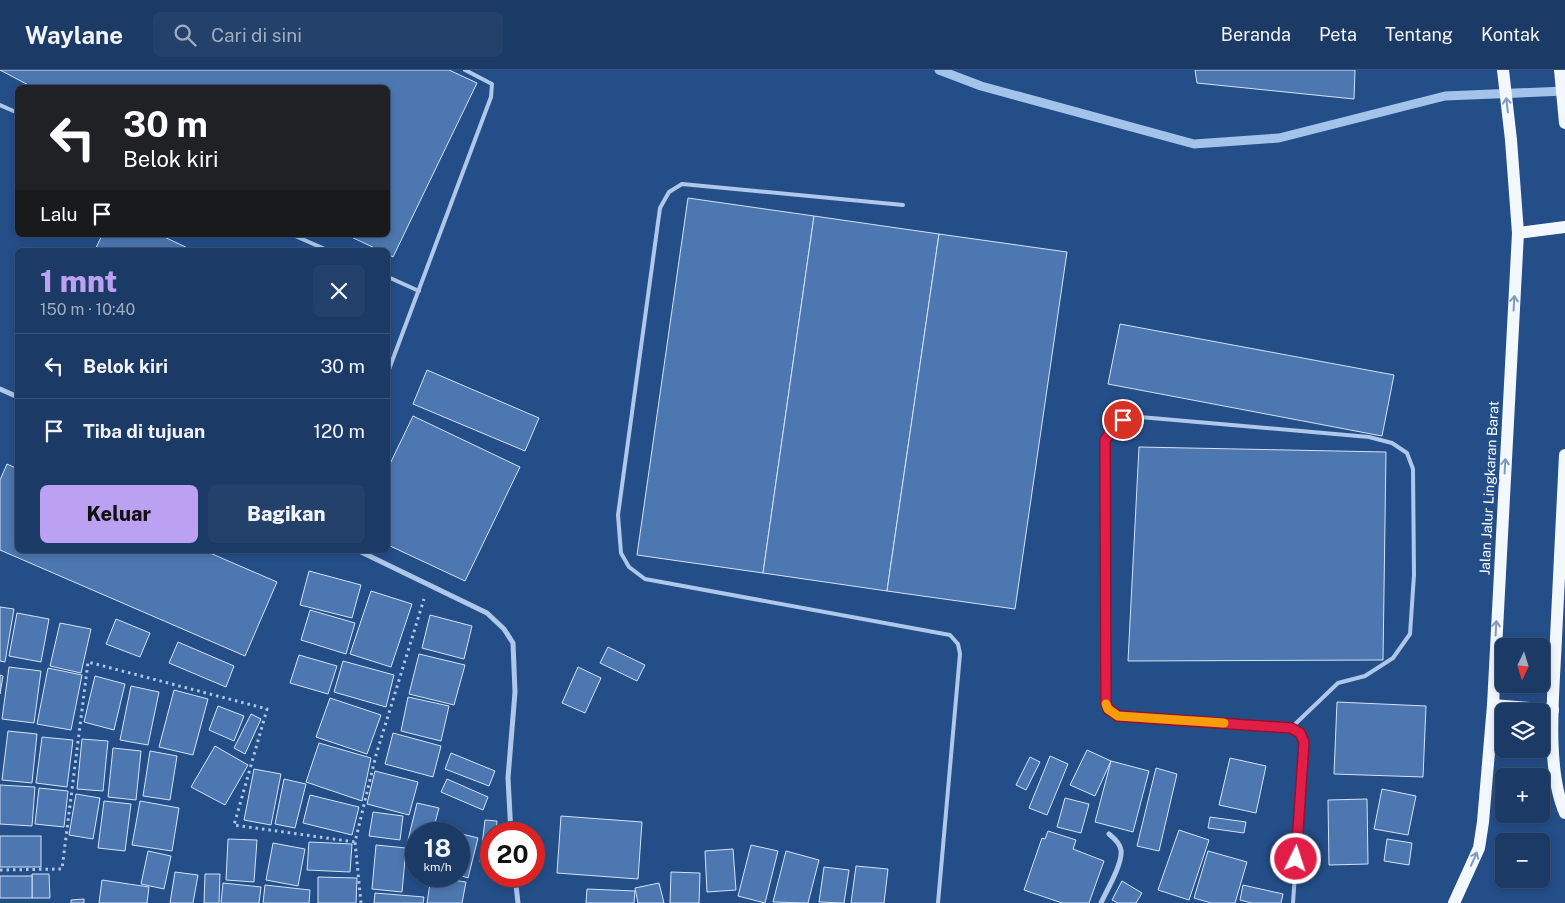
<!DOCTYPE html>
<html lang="id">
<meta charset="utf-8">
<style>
body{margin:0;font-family:"Public Sans",sans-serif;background:#24416c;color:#f1f3f6;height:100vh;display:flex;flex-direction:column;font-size:19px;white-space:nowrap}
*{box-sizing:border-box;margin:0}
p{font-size:16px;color:#a0adbf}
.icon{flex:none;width:28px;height:28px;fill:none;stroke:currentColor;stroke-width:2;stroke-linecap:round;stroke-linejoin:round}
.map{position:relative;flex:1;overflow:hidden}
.panel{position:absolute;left:15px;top:178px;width:375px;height:305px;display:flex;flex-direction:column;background:#1b3a66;border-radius:8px;box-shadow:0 2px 8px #0003,0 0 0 1px #39547a}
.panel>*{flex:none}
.hud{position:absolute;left:15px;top:15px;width:375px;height:152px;border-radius:8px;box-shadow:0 2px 8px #0003,0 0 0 1px #39547a;background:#202124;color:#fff;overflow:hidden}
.needle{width:32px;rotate:184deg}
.buttons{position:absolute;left:1495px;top:568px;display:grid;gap:10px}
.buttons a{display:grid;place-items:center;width:55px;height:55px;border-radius:8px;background:#1b3a66;box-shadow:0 2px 8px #0003,0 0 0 1px #39547a;font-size:25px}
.speed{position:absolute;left:405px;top:752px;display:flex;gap:10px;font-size:25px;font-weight:700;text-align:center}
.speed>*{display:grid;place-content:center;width:65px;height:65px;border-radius:50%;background:#1b3a66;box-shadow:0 2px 8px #0003,0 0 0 1px #39547a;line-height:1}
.speed small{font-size:12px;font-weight:400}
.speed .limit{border:8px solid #d22;background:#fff;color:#111}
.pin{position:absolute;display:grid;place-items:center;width:42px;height:42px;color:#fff;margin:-21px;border:2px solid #fff;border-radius:50%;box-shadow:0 1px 5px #0007}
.me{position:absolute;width:55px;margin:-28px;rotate:4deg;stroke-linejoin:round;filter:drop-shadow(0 0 4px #0008)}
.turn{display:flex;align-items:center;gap:18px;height:105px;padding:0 25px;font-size:22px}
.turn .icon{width:65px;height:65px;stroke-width:2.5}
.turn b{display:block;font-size:35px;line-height:42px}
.then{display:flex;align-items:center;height:48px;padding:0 25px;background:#0003;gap:10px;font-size:19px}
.round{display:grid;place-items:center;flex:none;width:52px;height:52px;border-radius:8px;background:#24416c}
.overview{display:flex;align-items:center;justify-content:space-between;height:85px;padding:0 25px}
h1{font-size:30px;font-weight:800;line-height:38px;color:#bca0f2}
.primary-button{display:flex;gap:10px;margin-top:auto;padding:10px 25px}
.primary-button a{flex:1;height:58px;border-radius:8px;background:#bca0f2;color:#111;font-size:20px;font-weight:800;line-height:58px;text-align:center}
.primary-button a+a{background:#24416c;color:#f1f3f6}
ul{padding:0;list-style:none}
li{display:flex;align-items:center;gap:15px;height:65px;padding:0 25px;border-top:1px solid #39547a}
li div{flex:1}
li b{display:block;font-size:19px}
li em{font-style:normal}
header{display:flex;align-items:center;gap:30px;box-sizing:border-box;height:70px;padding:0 25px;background:#1b3a66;border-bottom:1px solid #39547a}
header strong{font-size:24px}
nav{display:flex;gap:28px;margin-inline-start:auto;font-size:18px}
.search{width:350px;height:45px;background:#24416c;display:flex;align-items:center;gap:12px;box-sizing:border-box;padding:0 18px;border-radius:8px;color:#a0adbf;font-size:19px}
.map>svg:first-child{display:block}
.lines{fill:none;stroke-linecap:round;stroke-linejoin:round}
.stream{stroke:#a3c3ea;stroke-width:9}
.building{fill:#4c77b0;stroke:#d3e3f7}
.path{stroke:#afc8e9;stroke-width:3;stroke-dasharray:2.5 4;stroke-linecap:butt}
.lane{stroke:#afc8e9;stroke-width:4}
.street{stroke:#afc8e9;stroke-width:5}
.primary{stroke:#f3f7fe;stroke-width:12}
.oneway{stroke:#819abd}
.route-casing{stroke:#92132f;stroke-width:12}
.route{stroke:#e11d48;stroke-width:9}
.slow{stroke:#f59e0b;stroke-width:9}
.labels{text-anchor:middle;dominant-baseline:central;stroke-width:5;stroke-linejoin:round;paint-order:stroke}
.street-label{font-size:14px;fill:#fff;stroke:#244e88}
</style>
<header>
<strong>Waylane</strong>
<div class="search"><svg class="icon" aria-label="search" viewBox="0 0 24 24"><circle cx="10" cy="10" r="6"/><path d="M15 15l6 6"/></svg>Cari di sini</div>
<nav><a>Beranda</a><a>Peta</a><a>Tentang</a><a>Kontak</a></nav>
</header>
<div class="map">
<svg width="1565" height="833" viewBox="0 0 1565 833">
<rect width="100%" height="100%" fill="#244e88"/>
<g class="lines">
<polyline class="stream" points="939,0 981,16 1194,74 1279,68 1445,26 1565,21"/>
</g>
<g class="building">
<polygon points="0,0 449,0 477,13 393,187 388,184 388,180 379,180 347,165 388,165 388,18 34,18"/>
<polygon points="1195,0 1355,0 1354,29 1197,13"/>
<polygon points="688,128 814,146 763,503 637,485"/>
<polygon points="814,146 939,164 887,521 763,503"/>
<polygon points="939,164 1067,182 1015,539 887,521"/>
<polygon points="102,165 160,165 192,180 95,180"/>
<polygon points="1120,254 1394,305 1382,366 1108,314"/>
<polygon points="427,300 539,348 525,381 413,334"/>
<polygon points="413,346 520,397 465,511 388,475 388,398"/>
<polygon points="1139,377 1386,382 1383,590 1128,591"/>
<polygon points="7,394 18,399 18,480 203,480 277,512 245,586 0,480 0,410"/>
<polygon points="309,501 361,515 352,548 300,535"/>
<polygon points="371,521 412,534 391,597 350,584"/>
<polygon points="0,537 14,539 5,592 0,591"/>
<polygon points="310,540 355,553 346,584 301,570"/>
<polygon points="17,543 49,549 41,592 9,586"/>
<polygon points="430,545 472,556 464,589 422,578"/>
<polygon points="116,549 150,563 140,587 106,574"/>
<polygon points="60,553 91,559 81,603 50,596"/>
<polygon points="178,572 234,596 226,617 169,593"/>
<polygon points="608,577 645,595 637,611 600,593"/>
<polygon points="419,584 465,595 454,635 409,624"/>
<polygon points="299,585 337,596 328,624 290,613"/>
<polygon points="343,591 394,605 386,637 334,622"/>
<polygon points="9,597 41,601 34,653 2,649"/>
<polygon points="578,597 601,608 585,643 562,633"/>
<polygon points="48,598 82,605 71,660 37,654"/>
<polygon points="0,605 3,606 0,624"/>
<polygon points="95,606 125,614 114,660 84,652"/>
<polygon points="131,616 159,622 148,675 120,670"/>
<polygon points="174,620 208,629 193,685 159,677"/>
<polygon points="408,627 449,636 441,671 401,661"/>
<polygon points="330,628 381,645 367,684 316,667"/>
<polygon points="1337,632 1426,636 1423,707 1334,704"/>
<polygon points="218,636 244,646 234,671 209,660"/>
<polygon points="251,644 261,649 245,684 234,678"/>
<polygon points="8,661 37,664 32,713 2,710"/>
<polygon points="393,663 441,676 433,707 385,694"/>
<polygon points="42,667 73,670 67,717 36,713"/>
<polygon points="82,669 108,671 103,721 77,719"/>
<polygon points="319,673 371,688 362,731 306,712"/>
<polygon points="215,676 248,695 225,735 191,717"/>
<polygon points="113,678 141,681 136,730 108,727"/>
<polygon points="1087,680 1111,691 1095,726 1070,715"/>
<polygon points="150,681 177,686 170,730 143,726"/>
<polygon points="451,683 495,701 489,716 445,699"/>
<polygon points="1050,686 1068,694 1047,745 1029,738"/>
<polygon points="1030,687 1040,692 1026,720 1016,715"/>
<polygon points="1230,688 1266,696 1256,743 1219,735"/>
<polygon points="1111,691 1149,701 1133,762 1095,752"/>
<polygon points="1156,698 1177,704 1159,781 1137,776"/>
<polygon points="254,699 281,704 271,755 244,750"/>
<polygon points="375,701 418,712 409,745 367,734"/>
<polygon points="284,709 306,714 295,758 275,754"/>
<polygon points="447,709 488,727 483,740 441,722"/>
<polygon points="0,715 35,717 32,756 0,754"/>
<polygon points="39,718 68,721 64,757 35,754"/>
<polygon points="1382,719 1416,726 1408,765 1374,759"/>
<polygon points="76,724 100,728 93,769 69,765"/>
<polygon points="310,725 359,737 352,765 303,753"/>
<polygon points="1065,728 1089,734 1081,763 1057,757"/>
<polygon points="1367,729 1368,794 1329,795 1328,730"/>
<polygon points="104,731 131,734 125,781 98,778"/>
<polygon points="140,731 179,738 172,781 132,775"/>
<polygon points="417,733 439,738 432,764 416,764 416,777 407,774"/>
<polygon points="373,742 403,746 400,770 369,766"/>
<polygon points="561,746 642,752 638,809 557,803"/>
<polygon points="1210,747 1246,752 1244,763 1208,758"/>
<polygon points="485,750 497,751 496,764 491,764 491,793 480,792"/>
<polygon points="446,760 478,768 468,808 459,805 459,764 445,764"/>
<polygon points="1179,760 1209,770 1189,830 1158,820"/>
<polygon points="1048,761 1076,770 1073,779 1104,791 1089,833 1062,833 1024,820 1042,768 1045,769"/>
<rect x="0" y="766" width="41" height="31"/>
<polygon points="228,769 257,770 254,812 226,810"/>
<polygon points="1387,769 1412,773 1409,795 1384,791"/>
<polygon points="309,772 352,774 350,802 307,800"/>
<polygon points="273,773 305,779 298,816 266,810"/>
<polygon points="376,775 406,778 402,822 372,819"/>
<polygon points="751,775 778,781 765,833 738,826"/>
<polygon points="733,779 736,820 707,822 705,781"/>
<polygon points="148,781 171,786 164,819 141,814"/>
<polygon points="786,781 819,790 808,833 773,832"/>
<polygon points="1208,781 1247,792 1235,833 1211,833 1194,828"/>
<polygon points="856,796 888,799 884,833 851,833"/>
<polygon points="824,797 849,800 844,833 819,832"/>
<polygon points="175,802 198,805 193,833 170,833"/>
<polygon points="671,802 700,803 699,833 670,833"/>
<polygon points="32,804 49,804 50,828 32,828"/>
<polygon points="205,804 220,804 219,833 204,833"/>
<rect x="0" y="806" width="32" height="22"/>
<polygon points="318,807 357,808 356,833 318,833"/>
<polygon points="431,807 466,812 462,833 427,833"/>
<polygon points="102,810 149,817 147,833 99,833"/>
<polygon points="1122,811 1142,823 1136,833 1118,833 1112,830"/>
<polygon points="223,813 261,817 259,833 221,833"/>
<polygon points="659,813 664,833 638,833 635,818"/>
<polygon points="265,815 310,820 309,833 263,833"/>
<polygon points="1243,815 1283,824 1281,833 1252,833 1240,830"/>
<polygon points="587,819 635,821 634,833 586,833"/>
<polygon points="375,823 424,827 423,833 374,833"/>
<polygon points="84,829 84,833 71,833 71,830"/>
</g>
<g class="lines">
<g class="path">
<polyline points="0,800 62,799 88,592 267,639 234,755 355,772"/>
<polyline points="361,833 355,772 376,685 424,529"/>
</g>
<g class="lane">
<polyline points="0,35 18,43"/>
<polyline points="903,135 682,114 669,122 660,138 618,445 621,483 629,497 645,509 950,565 958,574 960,584 938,833"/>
<polyline points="293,165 327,180"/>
<polyline points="388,207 419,221"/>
<polyline points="388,302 491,27 492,14 465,0"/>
<path d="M1291,658L1338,613L1365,606L1393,588L1410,564L1414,505L1413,399L1407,383L1392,373L1369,367L1140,347C1120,351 1117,353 1105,370L1106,633L1108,639L1118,646L1291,658L1300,663L1304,672L1293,833"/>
</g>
<g class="street">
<polyline points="0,319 18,327"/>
<polyline points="357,480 487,543 504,559 513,573 515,622 508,708 511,764"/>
<polyline points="515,806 518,833"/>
<path d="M1101,833C1107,820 1123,793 1121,780C1120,773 1114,768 1109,764"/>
</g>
<g class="primary">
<polyline points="1560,0 1565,53"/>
<polyline points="1518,163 1565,157"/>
<path d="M1565,385C1562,446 1559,507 1556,568C1554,618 1545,698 1565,743"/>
<polyline points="1493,635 1553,640"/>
<polyline points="1454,833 1479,778 1483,752 1493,635 1518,163 1511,70 1503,0"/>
</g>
</g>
<defs><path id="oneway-shaft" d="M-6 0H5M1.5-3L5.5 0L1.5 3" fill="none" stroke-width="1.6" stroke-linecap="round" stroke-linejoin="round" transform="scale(1.25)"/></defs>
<g class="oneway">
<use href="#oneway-shaft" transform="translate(1507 35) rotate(-97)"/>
<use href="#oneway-shaft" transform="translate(1514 233) rotate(-87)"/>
<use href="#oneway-shaft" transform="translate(1505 396) rotate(-87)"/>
<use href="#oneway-shaft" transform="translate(1496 558) rotate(-87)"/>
<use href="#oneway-shaft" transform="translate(1474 789) rotate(-66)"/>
</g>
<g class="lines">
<defs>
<polyline id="route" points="1123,350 1113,359 1105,370 1106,633 1108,639 1118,646 1291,658 1300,663 1304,672 1296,789"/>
</defs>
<use href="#route" class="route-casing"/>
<use href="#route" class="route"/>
<polyline class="slow" points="1106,634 1108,639 1118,646 1224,653"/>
</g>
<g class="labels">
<g class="street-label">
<text transform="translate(1489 418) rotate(-87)">Jalan Jalur Lingkaran Barat</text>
</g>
</g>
</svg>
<div class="buttons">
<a><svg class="needle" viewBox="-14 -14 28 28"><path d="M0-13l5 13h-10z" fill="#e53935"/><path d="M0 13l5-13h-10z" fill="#a0adbf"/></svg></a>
<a><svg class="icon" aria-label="layers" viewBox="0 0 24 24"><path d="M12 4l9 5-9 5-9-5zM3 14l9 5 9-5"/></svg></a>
<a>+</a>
<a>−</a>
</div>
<div class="speed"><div>18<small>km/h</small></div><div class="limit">20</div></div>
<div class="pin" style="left:1123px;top:350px;background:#d93025"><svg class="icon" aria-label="arrive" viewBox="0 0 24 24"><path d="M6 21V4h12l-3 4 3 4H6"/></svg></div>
<svg class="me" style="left:1296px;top:789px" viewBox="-20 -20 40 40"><circle r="17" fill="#e11d48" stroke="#fff" stroke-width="3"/><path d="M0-11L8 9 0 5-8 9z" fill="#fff"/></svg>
<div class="hud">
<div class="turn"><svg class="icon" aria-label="left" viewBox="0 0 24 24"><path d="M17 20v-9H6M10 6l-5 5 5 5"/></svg><div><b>30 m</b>Belok kiri</div></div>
<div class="then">Lalu<svg class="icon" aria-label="arrive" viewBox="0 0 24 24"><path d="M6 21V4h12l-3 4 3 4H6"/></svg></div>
</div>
<section class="panel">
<div class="overview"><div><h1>1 mnt</h1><p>150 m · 10:40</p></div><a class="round"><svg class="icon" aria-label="close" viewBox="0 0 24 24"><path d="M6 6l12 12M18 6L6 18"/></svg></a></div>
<ul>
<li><svg class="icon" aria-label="left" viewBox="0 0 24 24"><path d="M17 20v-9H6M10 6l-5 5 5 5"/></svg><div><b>Belok kiri</b></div><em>30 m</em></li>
<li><svg class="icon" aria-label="arrive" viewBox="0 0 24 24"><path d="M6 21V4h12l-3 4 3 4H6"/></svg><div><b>Tiba di tujuan</b></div><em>120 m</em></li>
</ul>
<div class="primary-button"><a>Keluar</a><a>Bagikan</a></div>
</section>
</div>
